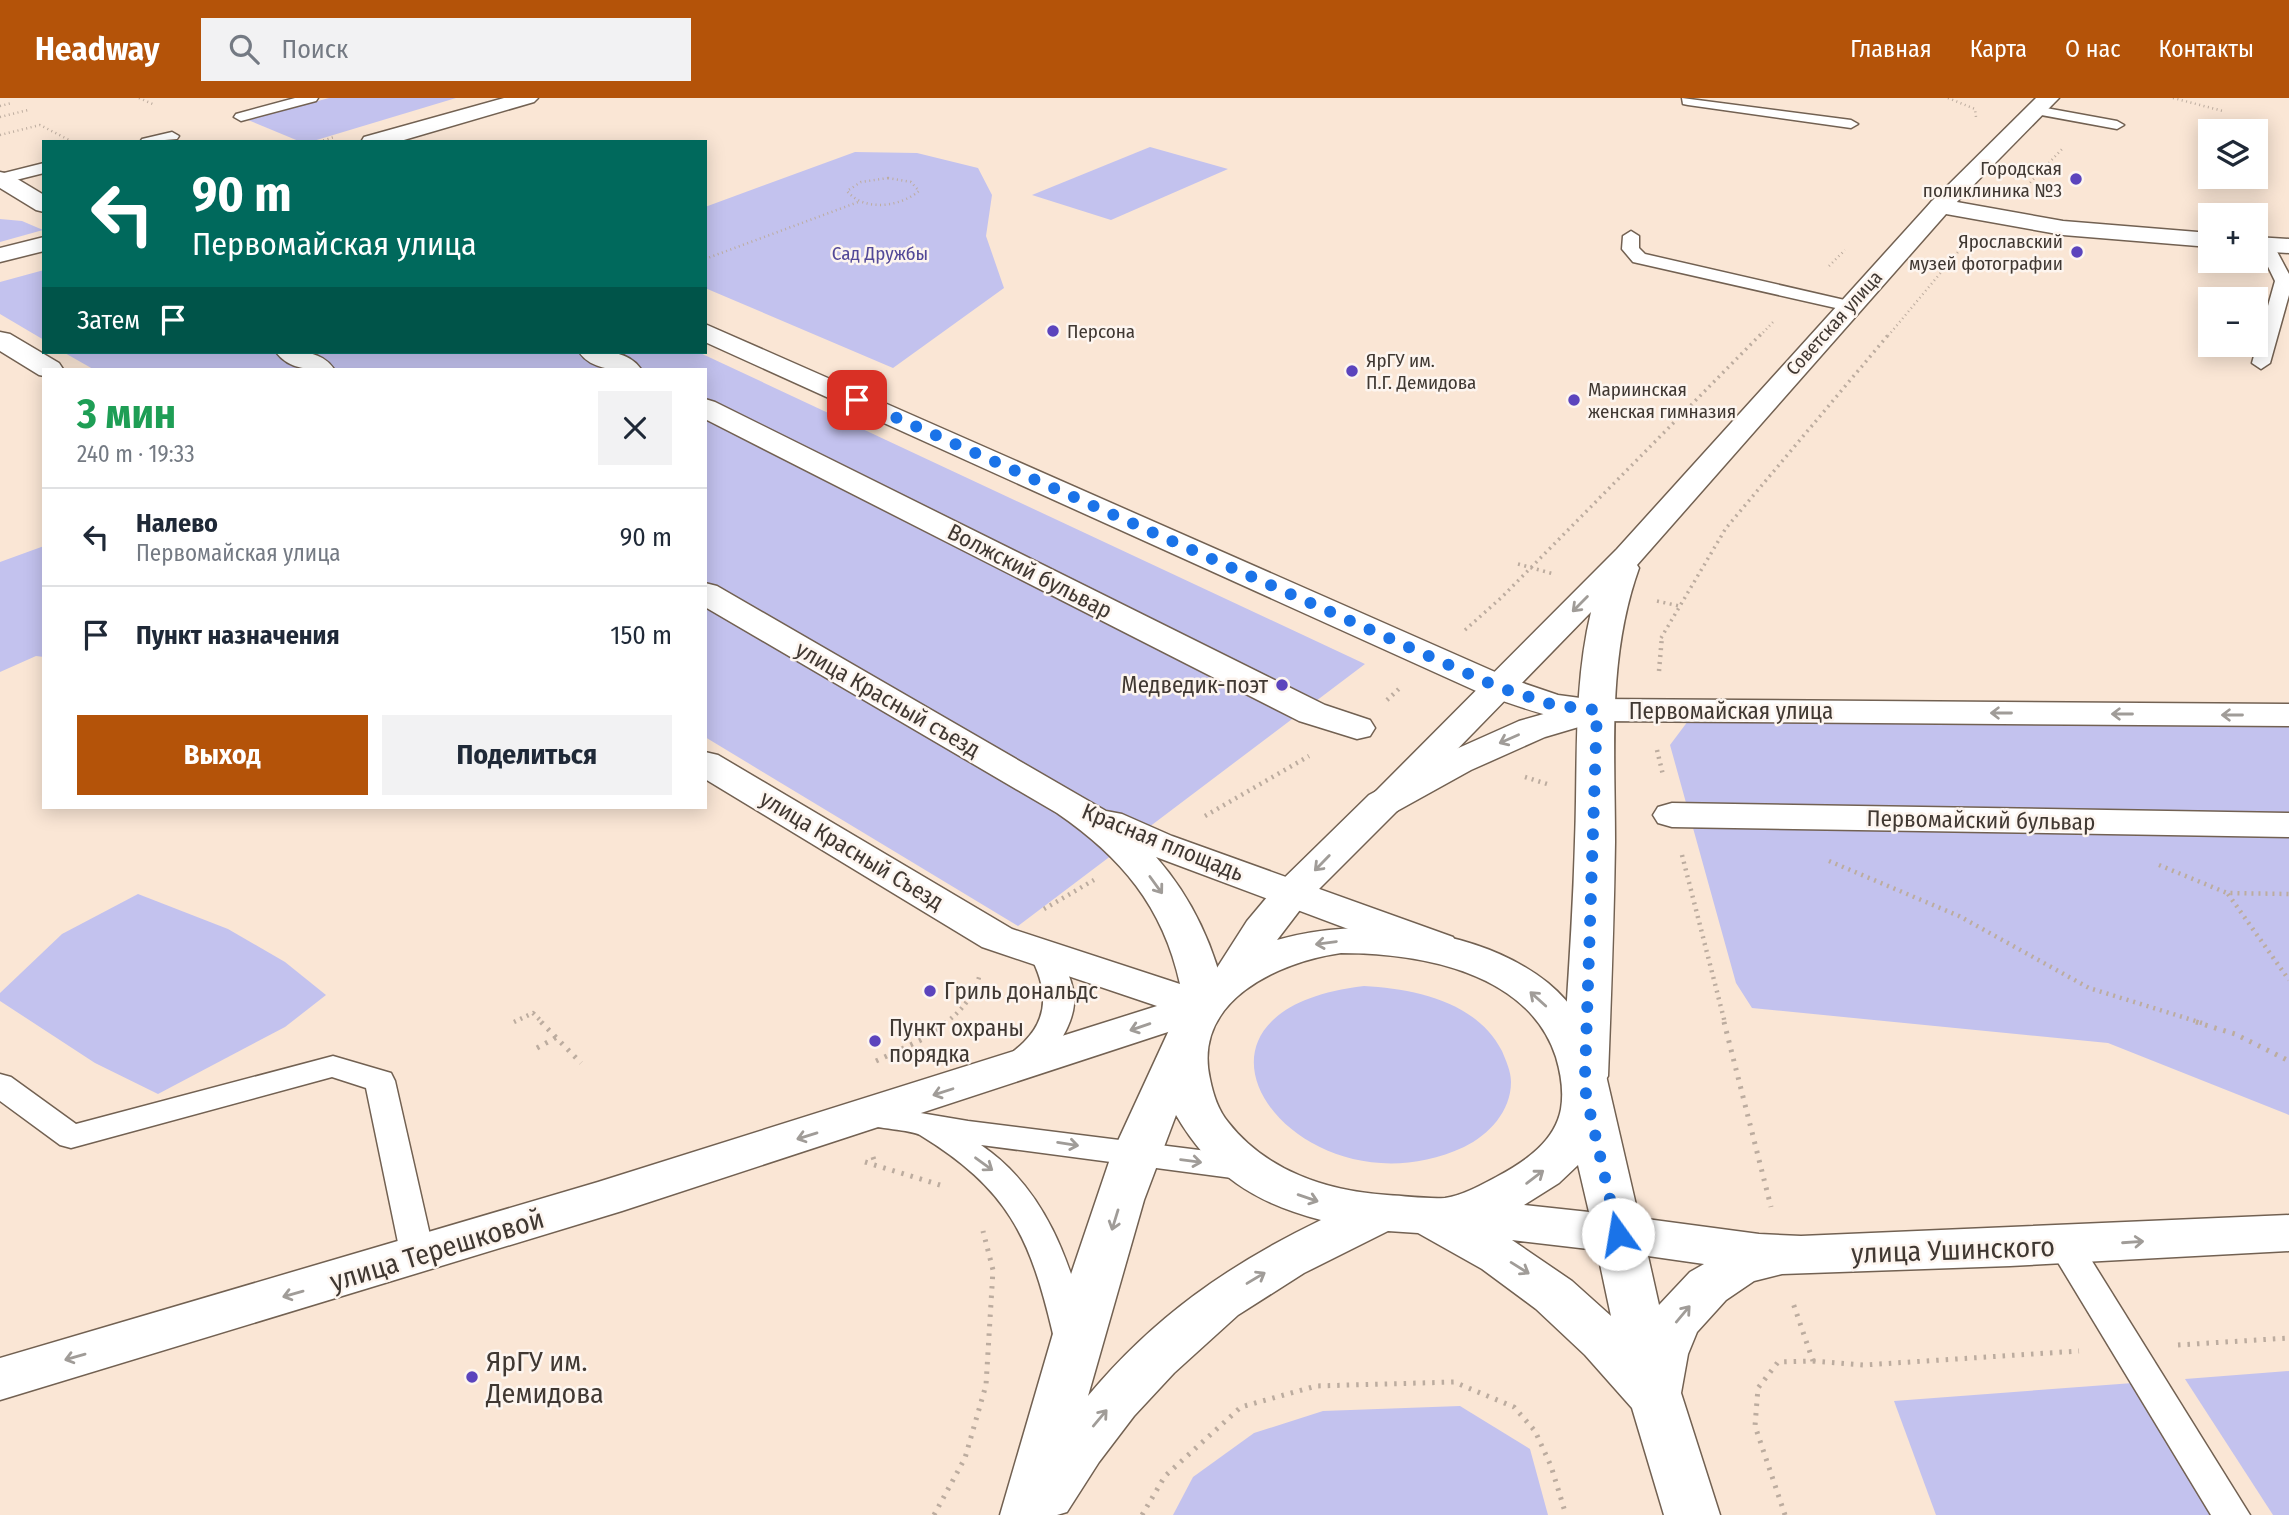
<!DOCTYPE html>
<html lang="ru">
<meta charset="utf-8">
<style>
body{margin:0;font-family:"Fira Sans Condensed",sans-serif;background:#f2f2f3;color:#1f2937;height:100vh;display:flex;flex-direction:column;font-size:26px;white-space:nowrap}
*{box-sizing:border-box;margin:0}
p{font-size:23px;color:#747a83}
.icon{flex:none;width:38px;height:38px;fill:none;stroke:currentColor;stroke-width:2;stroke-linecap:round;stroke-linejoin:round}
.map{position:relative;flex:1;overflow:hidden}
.side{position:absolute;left:42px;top:270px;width:665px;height:441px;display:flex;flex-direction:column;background:#fff;border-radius:0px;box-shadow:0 4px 18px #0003}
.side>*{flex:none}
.guide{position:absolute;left:42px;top:42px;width:665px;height:214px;border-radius:0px;box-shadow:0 4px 18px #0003;background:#00695c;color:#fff;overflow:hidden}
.fabs{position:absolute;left:2198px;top:21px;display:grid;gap:14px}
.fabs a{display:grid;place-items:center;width:70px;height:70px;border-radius:0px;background:#fff;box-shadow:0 4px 18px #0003;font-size:35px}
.pin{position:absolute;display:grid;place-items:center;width:60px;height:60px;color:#fff;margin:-30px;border-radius:14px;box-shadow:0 4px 10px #0006}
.me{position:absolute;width:77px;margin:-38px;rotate:347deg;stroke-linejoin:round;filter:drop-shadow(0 0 5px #0008)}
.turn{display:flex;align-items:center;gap:24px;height:147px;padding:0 35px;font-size:32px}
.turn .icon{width:91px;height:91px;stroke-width:2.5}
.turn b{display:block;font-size:49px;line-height:60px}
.then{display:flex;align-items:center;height:66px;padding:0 35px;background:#0003;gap:14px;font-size:26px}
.round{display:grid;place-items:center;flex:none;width:74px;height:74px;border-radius:0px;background:#f2f2f3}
.summary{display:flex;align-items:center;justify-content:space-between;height:119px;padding:0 35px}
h1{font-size:42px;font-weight:700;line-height:52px;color:#1e9e55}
.action{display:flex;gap:14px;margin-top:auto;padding:14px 35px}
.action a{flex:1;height:80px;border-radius:0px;background:#b45309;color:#fff;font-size:28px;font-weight:700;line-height:80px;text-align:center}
.action a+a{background:#f2f2f3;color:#1f2937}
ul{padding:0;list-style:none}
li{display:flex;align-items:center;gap:21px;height:98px;padding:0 35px;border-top:2px solid #e0e1e3}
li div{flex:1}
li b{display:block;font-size:26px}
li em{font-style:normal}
header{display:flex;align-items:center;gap:42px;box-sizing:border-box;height:98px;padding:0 35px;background:#b45309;color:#fff}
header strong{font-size:33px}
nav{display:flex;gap:38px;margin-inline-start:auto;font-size:24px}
.search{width:490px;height:63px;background:#f2f2f3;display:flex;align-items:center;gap:18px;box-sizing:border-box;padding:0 24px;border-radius:0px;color:#747a83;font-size:26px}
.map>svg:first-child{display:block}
.green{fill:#c3c2ee}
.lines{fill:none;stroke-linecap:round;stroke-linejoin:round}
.service-casing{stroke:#726152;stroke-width:3}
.pedestrian-casing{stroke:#726152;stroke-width:3}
.minor-casing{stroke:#726152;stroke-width:3}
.tertiary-casing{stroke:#726152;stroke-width:3}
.primary-casing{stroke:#726152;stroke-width:3}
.path-far3{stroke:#bcac9f;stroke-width:2.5;stroke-dasharray:1 3.5;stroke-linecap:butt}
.path-far2{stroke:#bcac9f;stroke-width:3.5;stroke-dasharray:2 4.5;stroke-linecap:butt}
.path-far1{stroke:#bcac9f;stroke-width:4.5;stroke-dasharray:2 5;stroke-linecap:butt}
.path{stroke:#bcac9f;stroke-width:5;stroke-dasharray:2.5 7;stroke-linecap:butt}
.service{fill:#fff;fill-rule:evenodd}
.pedestrian{fill:#fff;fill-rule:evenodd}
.minor{fill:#fff;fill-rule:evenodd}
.tertiary{fill:#fff;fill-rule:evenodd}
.primary{fill:#fff;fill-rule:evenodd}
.oneway{stroke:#a09c98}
.route{stroke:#1a73e8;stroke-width:12;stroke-dasharray:0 21.6}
.poi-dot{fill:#5b44bd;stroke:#fdf5ef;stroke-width:2.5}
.labels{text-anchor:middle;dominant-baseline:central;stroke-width:5;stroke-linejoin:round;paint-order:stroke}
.far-poi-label{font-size:19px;fill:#403832;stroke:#fdf5ef;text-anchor:start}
.far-park-label{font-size:19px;fill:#524897;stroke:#fdf5ef}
.far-street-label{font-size:19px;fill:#403832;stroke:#fdf5ef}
.street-label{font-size:23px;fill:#403832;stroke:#fdf5ef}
.poi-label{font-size:23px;fill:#403832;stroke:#fdf5ef;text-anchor:start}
.near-street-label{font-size:28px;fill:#403832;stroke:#fdf5ef}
.near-poi-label{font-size:28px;fill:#403832;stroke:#fdf5ef;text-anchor:start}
</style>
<header>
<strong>Headway</strong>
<div class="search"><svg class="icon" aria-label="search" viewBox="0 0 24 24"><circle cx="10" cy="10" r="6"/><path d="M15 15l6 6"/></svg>Поиск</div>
<nav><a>Главная</a><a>Карта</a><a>О нас</a><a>Контакты</a></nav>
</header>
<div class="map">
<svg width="2289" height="1417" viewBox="0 0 2289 1417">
<rect width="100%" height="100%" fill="#fae6d5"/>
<g class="green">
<polygon points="329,0 456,0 310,44 301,44 248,22"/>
<polygon points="1150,49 1228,71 1111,122 1032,97"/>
<polygon points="855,54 917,55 978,70 992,97 986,138 1004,190 893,270 705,190 705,109"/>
<polygon points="0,121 22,123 43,132 0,144"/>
<polygon points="44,172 44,242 0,216 0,184"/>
<polygon points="63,254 698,254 1365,566 1018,828 705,639 705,271 93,271"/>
<polygon points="44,448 44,559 36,558 0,574 0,464"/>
<polygon points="1691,619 2289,624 2289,1017 2108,945 1752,910 1736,885 1670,647"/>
<polygon points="138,796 228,831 285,864 326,897 285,929 158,996 95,965 0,903 0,895 62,836"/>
<path d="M1364,888C1415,891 1476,903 1502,953C1506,963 1511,973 1511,984C1511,1013 1489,1037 1464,1049C1299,1125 1141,914 1364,888Z"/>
<polygon points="2289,1273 2289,1417 2273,1417 2185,1281"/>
<polygon points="2133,1285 2210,1417 1936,1417 1894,1303"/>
<polygon points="1460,1308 1530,1351 1548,1417 1173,1417 1193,1379 1254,1335 1323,1313"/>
</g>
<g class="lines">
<defs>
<g id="service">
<polygon points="295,0 318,0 316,3 241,23 234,19 236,16"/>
<polygon points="1682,0 1851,22 1858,26 1851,30 1688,7 1683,6"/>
<polygon points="2035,8 2117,23 2124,27 2117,31 2030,15 2028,12"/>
<polygon points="172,34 179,38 177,41 140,44 142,41"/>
<polygon points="44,65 44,75 0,86 0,76"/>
<polygon points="1631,133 1639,138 1639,150 1645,156 1849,203 1858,208 1849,213 1633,164 1622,151 1623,138"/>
<polygon points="2265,141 2273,146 2289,176 2289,197 2270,265 2261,271 2252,265 2275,183 2257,146"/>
<path d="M1044,848L1054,850C1065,867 1075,885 1074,906C1072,935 1038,984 1005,974L1001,967C1007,957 1016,952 1024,944C1051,917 1046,888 1030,857L1034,850Z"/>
<polygon points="333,958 391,975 395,983 435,1159 430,1168 418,1172 406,1168 401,1159 366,990 332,979 71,1050 60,1047 0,1003 0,976 11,979 76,1026"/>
<path d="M873,1007L968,1023L1247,1058L1258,1062L1263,1070L1258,1078L1247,1082L981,1047C1046,1091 1070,1164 1089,1236L1083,1246L1071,1250L1059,1246L1053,1236C1030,1138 1008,1091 920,1037C912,1032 875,1030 862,1026L857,1018L862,1010Z"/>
<polygon points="2065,1135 2077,1139 2250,1417 2211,1417 2048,1148 2053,1139"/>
</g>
<g id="pedestrian">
<path d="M579,254C600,253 627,251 641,271C620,272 593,274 579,254Z"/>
<polygon points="705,301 715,304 1325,607 1370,622 1375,630 1370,638 1357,641 1299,623 705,321"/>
<polygon points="1672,705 2289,715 2289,739 1672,729 1658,725 1653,717 1658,709"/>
</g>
<g id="minor">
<polygon points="504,0 538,0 534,4 397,44 361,44 364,39"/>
<polygon points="2036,0 2059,0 1948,113 1932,113 1928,108 1932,103"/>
<polygon points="0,74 9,76 44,97 44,114 36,112 0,90"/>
<polygon points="44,139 44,153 0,164 0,150"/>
<path d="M705,226L1511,581L1558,597L1610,604L1615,612L1610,620C1569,630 1523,609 1485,597L705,244Z"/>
<polygon points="0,234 10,236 59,265 63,271 44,271 44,278 39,277 0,253"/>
<path d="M276,254C297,253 321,252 334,271C313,272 290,273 276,254Z"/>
<path d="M705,485L717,488L1106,713L1122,716L1172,738L1453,839L1459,849L1453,859L1438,862L1423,859L1156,759C1193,801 1216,852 1227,907L1220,917L622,1113L0,1302V1260L598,1084L1157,908L982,849L705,681V654L718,657L1012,831L1180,886C1163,808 1121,759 1057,715L705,509Z"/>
</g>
<g id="tertiary">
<path d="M1940,101L2063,123L2210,135V149L2063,137L1946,116L1637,467L1639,470C1607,559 1615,651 1615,744C1614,822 1611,900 1608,978L1601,989L1585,994L1569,989L1562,978C1567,900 1573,821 1575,743C1578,667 1573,589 1591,514L1397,713L1383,717L1369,713L1364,705L1617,451L1932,103Z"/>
<polygon points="2256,139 2289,141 2289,155 2256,153"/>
</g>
<path id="primary" d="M1597,601L2289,606V628L1599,623L1545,639L1471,672L1397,713L1306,804L1277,842C1360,818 1478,829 1548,885C1576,908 1594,940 1605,973L1639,1120L1759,1136L1801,1138L2289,1117V1153L2010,1168L1782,1176L1754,1183L1726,1202L1697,1234L1688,1256L1681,1295L1720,1417H1664L1632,1310L1585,1257L1536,1211L1482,1171L1418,1135L1388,1133L1304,1175L1238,1217L1174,1275L1134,1318L1099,1364L1067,1414L1057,1417H1000L1066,1191L1111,1058L1170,930L1189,899L1215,873L1247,823L1278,786L1369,697L1445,656L1519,623ZM1341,855C1418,855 1528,873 1556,959C1561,976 1564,993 1561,1011C1555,1043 1526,1063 1498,1078C1483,1086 1462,1098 1445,1100C1426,1101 1405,1098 1387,1097C1327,1093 1266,1073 1228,1024C1218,1012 1213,996 1210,981C1192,903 1278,864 1341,855ZM1176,1017C1211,1077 1255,1105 1321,1122C1228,1167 1154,1219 1088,1298L1144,1102ZM1578,1067L1589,1114L1524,1107L1559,1085ZM1512,1142L1597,1152L1611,1218L1572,1183ZM1648,1158L1704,1166L1690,1174L1659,1207Z"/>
</defs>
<use href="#service" class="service-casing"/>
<use href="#pedestrian" class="pedestrian-casing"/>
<use href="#minor" class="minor-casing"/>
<use href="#tertiary" class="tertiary-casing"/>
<use href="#primary" class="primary-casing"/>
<g class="path-far3">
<polyline points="139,0 155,7"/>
<polyline points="1948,0 1975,11 1976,19"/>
<polyline points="2173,0 2223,13"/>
<polyline points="0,8 12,5"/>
<polyline points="0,19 28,12"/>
<polyline points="0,37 40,27 73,44"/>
<polyline points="319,44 334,39"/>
<path d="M888,80L911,84L919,93C900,109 864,114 847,93L861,84Z"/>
<polyline points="2027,88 2064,49"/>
<polyline points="705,161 861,103"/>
<polyline points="1829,168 1845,152"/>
<polyline points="1760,238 1773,224"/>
<polyline points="1888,238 1963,148"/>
</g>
<g class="path-far2">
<polyline points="1518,466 1554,476"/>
<polyline points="1657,503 1679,508"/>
<polyline points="1465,532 1502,499 1761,236"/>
<polyline points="1661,540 1726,430 1889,236"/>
</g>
<g class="path-far1">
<polyline points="1659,573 1662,538"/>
<polyline points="1387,602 1401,589"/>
<polyline points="1657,652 1663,677"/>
<polyline points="1525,679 1547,686"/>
<polyline points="1205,718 1309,658"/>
<polyline points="1682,757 1725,925"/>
<polyline points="1829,763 1959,818 2089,890 2202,925"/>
<polyline points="2159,767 2227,795 2289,796"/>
<polyline points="2228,796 2289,882"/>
<polyline points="1044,811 1094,782"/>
<polyline points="514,924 533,915 543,925"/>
<path d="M945,925C963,912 974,897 980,876"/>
</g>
<g class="path">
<polyline points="541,924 581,965"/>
<polyline points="1724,924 1771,1109"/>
<polyline points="2196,924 2235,936 2289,963"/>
<polyline points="537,950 557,939"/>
<polyline points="876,963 923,941 948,924"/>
<polyline points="873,1059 876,1068"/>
<polyline points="865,1064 940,1087"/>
<polyline points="2178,1247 2289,1240"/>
<polyline points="1813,1263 1864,1267 2079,1253"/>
<polyline points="934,1417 965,1360 986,1287 993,1172 983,1133"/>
<polyline points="1142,1417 1165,1378 1241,1309 1316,1288 1454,1284 1514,1309 1535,1333 1551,1368 1566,1417"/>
<polyline points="1785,1417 1755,1328 1758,1290 1778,1264 1813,1263 1792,1202"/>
</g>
<use href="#service" class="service"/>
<use href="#pedestrian" class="pedestrian"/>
<use href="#minor" class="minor"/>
<use href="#tertiary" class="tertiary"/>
<use href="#primary" class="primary"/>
</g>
<defs><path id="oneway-shaft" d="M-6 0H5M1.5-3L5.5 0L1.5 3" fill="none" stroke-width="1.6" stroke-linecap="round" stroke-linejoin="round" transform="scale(1.75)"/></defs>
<g class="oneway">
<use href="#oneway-shaft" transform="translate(1580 506) rotate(135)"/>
<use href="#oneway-shaft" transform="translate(2001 615) rotate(-180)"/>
<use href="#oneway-shaft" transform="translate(2122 616) rotate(-180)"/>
<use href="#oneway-shaft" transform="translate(2232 617) rotate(-180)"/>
<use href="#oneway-shaft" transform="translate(1509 641) rotate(156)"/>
<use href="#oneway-shaft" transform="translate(1322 765) rotate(134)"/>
<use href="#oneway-shaft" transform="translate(1156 787) rotate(54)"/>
<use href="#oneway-shaft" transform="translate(1326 845) rotate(172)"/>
<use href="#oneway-shaft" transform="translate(1538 901) rotate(-138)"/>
<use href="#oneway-shaft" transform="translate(1140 929) rotate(161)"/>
<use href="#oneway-shaft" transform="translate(943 994) rotate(162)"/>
<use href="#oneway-shaft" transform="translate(807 1038) rotate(163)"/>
<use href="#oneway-shaft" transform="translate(1068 1046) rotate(9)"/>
<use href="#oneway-shaft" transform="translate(1191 1063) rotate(7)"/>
<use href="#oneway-shaft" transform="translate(984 1066) rotate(36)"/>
<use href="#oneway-shaft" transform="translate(1535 1079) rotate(-37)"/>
<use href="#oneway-shaft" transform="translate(1308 1100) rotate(19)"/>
<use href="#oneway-shaft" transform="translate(1115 1122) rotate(107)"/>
<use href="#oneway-shaft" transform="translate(2133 1144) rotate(-4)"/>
<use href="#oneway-shaft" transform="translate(1520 1170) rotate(32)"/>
<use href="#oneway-shaft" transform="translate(1256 1180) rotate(-31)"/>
<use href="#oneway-shaft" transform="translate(293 1196) rotate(164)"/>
<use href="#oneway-shaft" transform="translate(1683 1216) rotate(-50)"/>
<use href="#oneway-shaft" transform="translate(75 1259) rotate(164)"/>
<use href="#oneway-shaft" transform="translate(1100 1320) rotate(-50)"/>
</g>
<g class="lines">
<polyline class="route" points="857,302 1498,589 1554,607 1597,612 1585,978 1586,997 1618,1136"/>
</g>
<g class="poi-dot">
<circle cx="2076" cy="81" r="7"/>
<circle cx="2077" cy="154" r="7"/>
<circle cx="1053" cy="233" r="7"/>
<circle cx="1352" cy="273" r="7"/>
<circle cx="1574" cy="302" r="7"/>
<circle cx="1282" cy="587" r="7"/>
<circle cx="930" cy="893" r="7"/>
<circle cx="875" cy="943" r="7"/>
<circle cx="472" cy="1279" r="7"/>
</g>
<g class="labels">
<g class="far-poi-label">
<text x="2062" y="70" text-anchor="end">Городская<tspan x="2062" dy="22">поликлиника №3</tspan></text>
<text x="2063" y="143" text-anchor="end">Ярославский<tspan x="2063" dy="22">музей фотографии</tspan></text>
<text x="1067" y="233">Персона</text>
<text x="1366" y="262">ЯрГУ им.<tspan x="1366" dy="22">П.Г. Демидова</tspan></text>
<text x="1588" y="291">Мариинская<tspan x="1588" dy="22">женская гимназия</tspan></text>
</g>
<g class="far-park-label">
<text x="880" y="155">Сад Дружбы</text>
</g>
<g class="far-street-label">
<text transform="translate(1834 225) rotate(-48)">Советская улица</text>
</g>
<g class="street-label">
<text transform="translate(1030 473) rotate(27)">Волжский бульвар</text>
<text transform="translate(888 601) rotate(30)">улица Красный съезд</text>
<text x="1731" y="613">Первомайская улица</text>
<text transform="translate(1981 722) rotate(1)">Первомайский бульвар</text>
<text transform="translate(1163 744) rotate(22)">Красная площадь</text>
<text transform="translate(852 752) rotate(31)">улица Красный Съезд</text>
</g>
<g class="poi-label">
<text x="1268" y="587" text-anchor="end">Медведик-поэт</text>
<text x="944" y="893">Гриль дональдс</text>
<text x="889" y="930">Пункт охраны<tspan x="889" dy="26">порядка</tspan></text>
</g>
<g class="near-street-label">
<text transform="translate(437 1152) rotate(-17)">улица Терешковой</text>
<text transform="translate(1953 1152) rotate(-2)">улица Ушинского</text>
</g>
<g class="near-poi-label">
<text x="486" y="1263">ЯрГУ им.<tspan x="486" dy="32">Демидова</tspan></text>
</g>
</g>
</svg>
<div class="fabs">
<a><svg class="icon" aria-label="layers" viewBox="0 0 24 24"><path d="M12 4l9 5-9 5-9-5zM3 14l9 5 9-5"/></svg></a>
<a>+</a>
<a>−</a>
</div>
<div class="pin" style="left:857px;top:302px;background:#d93025"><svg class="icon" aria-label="arrive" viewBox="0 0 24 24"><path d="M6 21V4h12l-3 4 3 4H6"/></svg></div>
<svg class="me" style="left:1618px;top:1136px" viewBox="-20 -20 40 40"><circle r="19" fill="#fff"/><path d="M0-13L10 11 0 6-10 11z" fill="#1a73e8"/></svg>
<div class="guide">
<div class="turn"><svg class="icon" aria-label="left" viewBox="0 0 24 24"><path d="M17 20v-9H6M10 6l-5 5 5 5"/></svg><div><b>90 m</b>Первомайская улица</div></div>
<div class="then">Затем<svg class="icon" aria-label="arrive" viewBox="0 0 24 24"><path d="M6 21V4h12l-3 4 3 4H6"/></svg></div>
</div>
<section class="side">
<div class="summary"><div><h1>3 мин</h1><p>240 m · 19:33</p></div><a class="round"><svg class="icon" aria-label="close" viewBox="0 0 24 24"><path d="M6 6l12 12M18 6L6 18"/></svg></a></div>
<ul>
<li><svg class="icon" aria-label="left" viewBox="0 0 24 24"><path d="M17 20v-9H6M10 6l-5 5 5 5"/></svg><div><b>Налево</b><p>Первомайская улица</p></div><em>90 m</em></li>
<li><svg class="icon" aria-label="arrive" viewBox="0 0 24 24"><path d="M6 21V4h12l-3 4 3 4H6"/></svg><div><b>Пункт назначения</b></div><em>150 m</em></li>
</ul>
<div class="action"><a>Выход</a><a>Поделиться</a></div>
</section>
</div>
